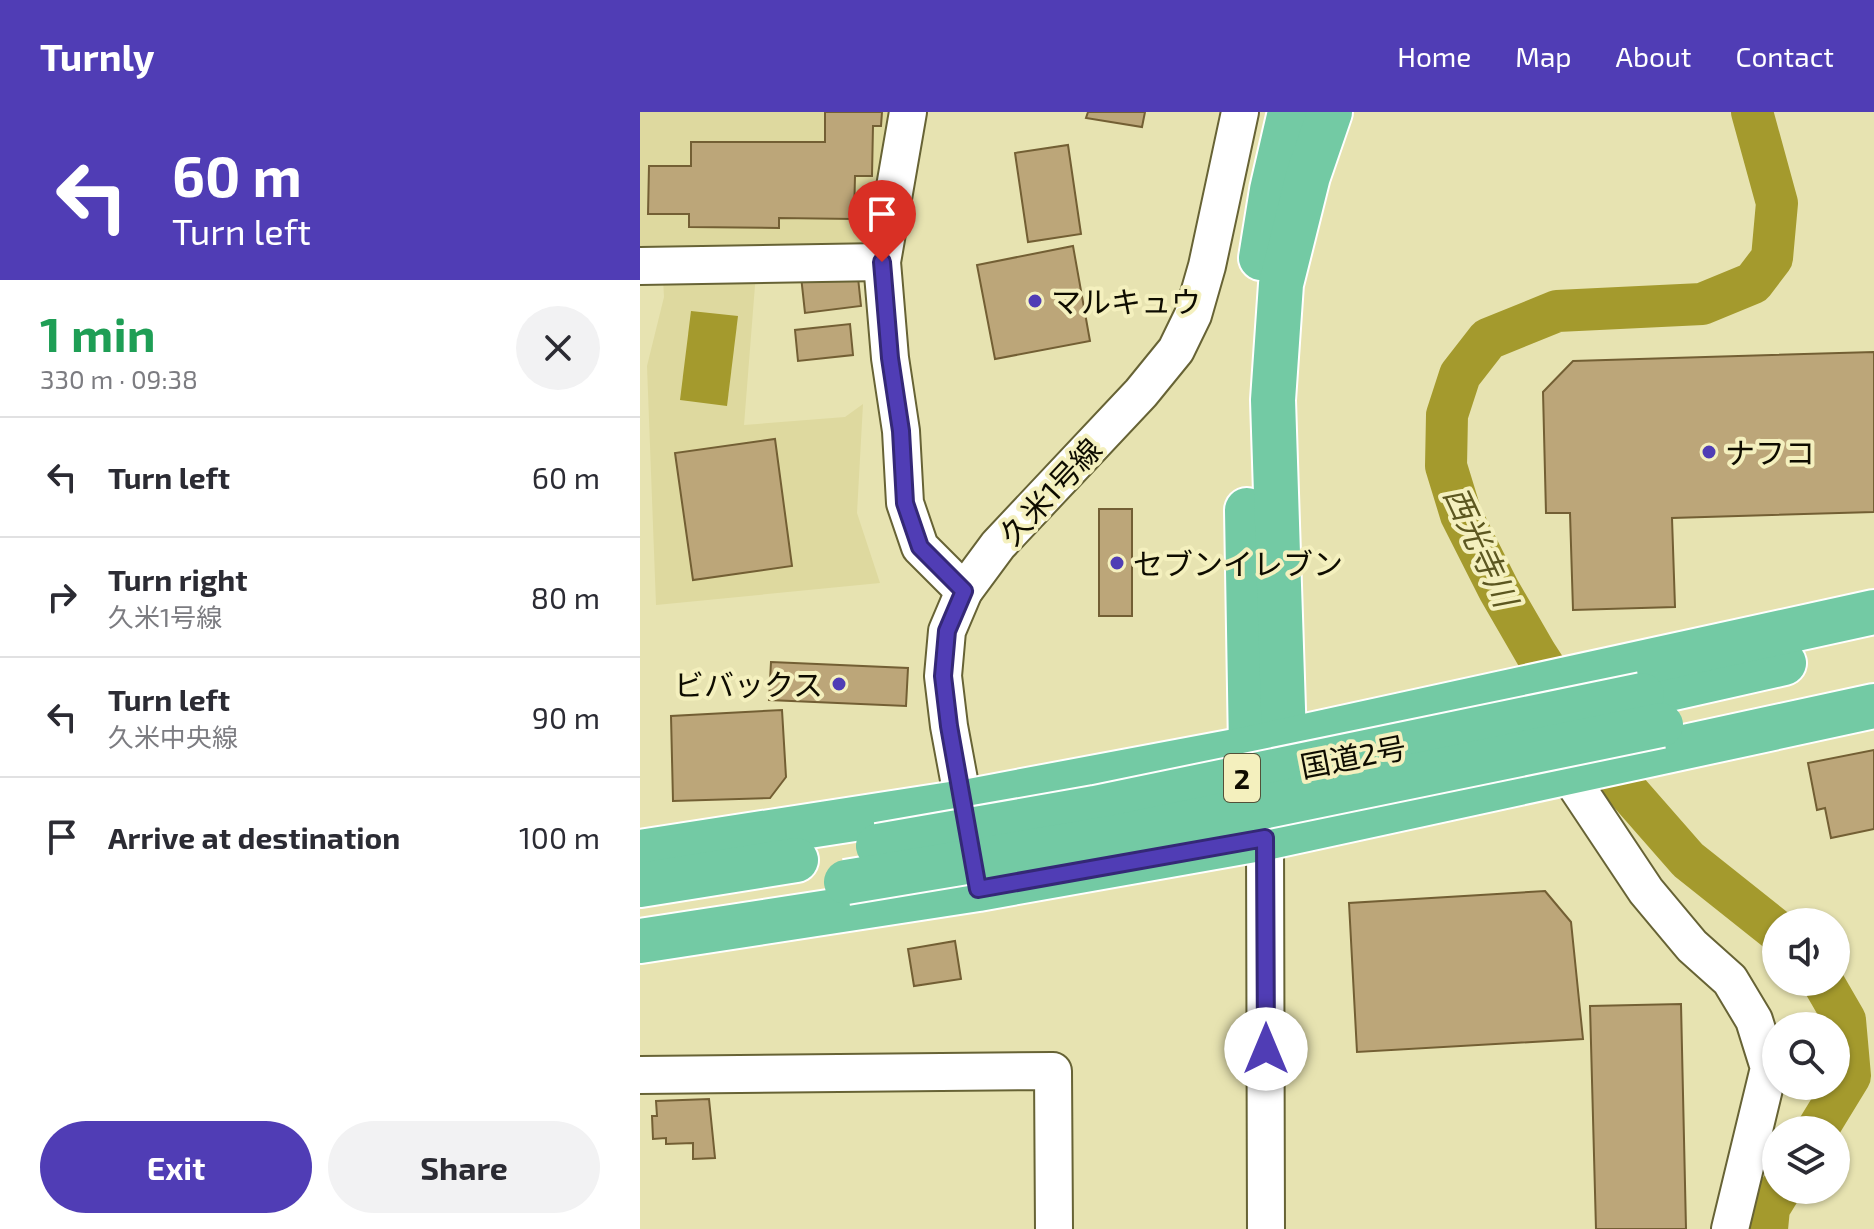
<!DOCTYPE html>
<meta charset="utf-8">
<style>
body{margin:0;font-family:"Exo 2","Noto Sans JP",sans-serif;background:#f2f2f3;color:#2b2b33;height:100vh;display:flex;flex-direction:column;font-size:30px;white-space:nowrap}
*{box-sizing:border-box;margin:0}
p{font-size:26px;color:#7c7c81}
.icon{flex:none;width:44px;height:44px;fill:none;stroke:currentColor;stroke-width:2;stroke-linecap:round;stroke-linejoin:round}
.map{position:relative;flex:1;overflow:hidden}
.side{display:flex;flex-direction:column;background:#fff;width:640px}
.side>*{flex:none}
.hud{background:#503db5;color:#fff;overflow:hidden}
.fabs{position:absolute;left:1122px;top:796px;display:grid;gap:16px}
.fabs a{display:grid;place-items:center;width:88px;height:88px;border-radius:50%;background:#fff;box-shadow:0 2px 6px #0004;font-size:40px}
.pin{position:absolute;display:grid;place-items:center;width:68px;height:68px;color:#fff;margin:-82px -34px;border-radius:50% 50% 50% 0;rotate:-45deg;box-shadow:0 0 8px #0007}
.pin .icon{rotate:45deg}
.me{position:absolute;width:88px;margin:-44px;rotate:0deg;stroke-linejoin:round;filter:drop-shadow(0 0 6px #0008)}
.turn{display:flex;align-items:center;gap:28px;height:168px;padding:0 40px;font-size:36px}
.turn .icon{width:104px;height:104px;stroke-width:2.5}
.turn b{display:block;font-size:56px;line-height:68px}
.round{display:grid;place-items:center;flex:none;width:84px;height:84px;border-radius:42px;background:#f2f2f3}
.head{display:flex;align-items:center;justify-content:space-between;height:136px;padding:0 40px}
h1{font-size:48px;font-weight:700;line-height:60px;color:#1e9e55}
.primary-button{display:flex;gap:16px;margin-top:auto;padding:16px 40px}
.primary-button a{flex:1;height:92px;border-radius:48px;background:#503db5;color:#fff;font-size:32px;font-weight:700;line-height:92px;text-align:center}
.primary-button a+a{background:#f2f2f3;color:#2b2b33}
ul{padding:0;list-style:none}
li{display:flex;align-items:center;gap:24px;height:120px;padding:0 40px;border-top:2px solid #e1e1e2}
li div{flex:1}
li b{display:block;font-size:30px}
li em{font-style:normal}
header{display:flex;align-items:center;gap:48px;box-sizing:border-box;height:112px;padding:0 40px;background:#503db5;color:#fff}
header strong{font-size:38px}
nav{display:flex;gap:44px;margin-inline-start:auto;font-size:28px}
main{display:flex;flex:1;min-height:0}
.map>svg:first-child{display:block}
.built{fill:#ded99f}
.water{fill:#a49a2d}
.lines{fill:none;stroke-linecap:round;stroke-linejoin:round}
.river{stroke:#a49a2d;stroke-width:42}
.building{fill:#bca679;stroke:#735f34;stroke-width:2}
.minor-casing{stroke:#676335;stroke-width:40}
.highway-casing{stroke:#fff;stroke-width:48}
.minor{stroke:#fff;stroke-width:36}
.highway{stroke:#73caa4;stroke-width:44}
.highway-bridge-casing{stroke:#fff;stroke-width:48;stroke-linecap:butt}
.highway-bridge{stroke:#73caa4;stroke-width:44}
.route-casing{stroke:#342876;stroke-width:20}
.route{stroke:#503db5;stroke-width:14}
.poi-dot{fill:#503db5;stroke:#f4f0be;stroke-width:3}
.labels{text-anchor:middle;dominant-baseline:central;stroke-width:8;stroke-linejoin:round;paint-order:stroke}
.shield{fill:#f4f0be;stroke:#535039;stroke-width:2}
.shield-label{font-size:28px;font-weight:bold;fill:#0e0c00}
.poi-label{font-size:30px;fill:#0e0c00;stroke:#f4f0be;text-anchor:start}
.street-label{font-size:30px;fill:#0e0c00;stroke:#f4f0be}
.water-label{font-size:32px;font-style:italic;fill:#5c5720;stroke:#f4f0be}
</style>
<header>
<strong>Turnly</strong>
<nav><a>Home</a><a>Map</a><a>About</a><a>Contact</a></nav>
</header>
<main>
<section class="side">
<div class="hud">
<div class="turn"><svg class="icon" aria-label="left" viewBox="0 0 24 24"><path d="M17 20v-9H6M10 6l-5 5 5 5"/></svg><div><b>60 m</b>Turn left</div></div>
</div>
<div class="head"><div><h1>1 min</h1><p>330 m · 09:38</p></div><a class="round"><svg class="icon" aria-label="close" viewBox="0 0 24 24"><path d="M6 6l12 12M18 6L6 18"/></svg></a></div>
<ul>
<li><svg class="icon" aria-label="left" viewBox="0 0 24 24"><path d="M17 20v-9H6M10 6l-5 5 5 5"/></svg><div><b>Turn left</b></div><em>60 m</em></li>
<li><svg class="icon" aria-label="right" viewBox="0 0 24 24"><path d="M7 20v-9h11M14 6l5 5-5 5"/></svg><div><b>Turn right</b><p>久米1号線</p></div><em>80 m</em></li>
<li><svg class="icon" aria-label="left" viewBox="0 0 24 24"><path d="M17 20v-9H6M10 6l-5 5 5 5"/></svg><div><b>Turn left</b><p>久米中央線</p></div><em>90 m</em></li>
<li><svg class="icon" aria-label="arrive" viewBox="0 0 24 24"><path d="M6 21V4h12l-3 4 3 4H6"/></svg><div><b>Arrive at destination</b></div><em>100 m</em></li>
</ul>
<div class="primary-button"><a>Exit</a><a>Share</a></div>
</section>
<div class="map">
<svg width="1234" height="1117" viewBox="0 0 1234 1117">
<rect width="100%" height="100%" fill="#e7e3b1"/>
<polygon class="built" points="0,0 256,0 233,123 209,139 117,148 104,313 205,305 223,292 217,401 240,471 16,493 7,254 24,185 23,166 0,144"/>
<polygon class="water" points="51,199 98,204 87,294 40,288"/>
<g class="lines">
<g class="river">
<polyline points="1112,0 1137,91 1132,146 1113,171 1062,192 917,199 848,227 820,263 807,303 806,354 821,403 859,478 896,542 977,667 1048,748 1136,818"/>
<polyline points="1177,1018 1210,964 1205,908 1183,870"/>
<polyline points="1127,1117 1129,1096 1140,1078"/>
</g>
</g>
<g class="building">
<polygon points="185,0 242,0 241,14 233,14 232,64 215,64 214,107 139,106 139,116 49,115 49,102 8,102 9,54 51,54 51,30 185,30"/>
<polygon points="448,0 505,0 502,15 446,6"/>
<polygon points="428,33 441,122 388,130 375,41"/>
<polygon points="433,134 450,229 355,247 337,153"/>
<polygon points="217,156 221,194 165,201 161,164"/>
<polygon points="210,212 213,243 158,249 155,218"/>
<polygon points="1234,240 1234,400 1032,406 1035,495 933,498 930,401 906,401 903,280 933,249"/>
<polygon points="135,327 152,454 53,468 35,341"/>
<rect x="459" y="397" width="33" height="107"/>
<polygon points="131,550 268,556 266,594 129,588"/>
<polygon points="142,598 146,665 130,686 33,689 31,604"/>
<polygon points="1234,638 1234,717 1191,726 1185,696 1177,698 1168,651"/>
<polygon points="905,779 931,810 943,927 717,940 709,791"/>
<polygon points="315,829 321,867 274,874 268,837"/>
<polygon points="1041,892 1046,1117 956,1117 950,894"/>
<polygon points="69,987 75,1046 53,1047 53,1031 26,1032 26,1026 13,1027 12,1004 17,1004 16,989"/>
</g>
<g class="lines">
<defs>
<g id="minor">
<polyline points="268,0 242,150 250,246 261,319 265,391 280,435 324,479"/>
<polyline points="0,154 242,150"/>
<polyline points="926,659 1006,779 1052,834 1090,868 1114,908 1129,956 1090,1117"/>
<polyline points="328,716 309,614 303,564 307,519 324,479 358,433 501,281 536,238 553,203 567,154 600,0"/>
<polyline points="625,726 626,1117"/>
<polyline points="0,963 413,959 414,1117"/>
</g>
<g id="highway">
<polyline points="621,146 632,78 650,0"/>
<polyline points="607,398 611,636 615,665"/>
<polyline points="1002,583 1144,551"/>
<polyline points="638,657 644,628 633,288 641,172 668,64 690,0"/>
<polyline points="0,740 324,690 611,636 1234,500"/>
<polyline points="0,773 156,748"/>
<polyline points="0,829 338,777 625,726 1234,594"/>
</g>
</defs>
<use href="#minor" class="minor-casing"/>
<use href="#highway" class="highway-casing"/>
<use href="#minor" class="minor"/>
<use href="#highway" class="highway"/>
<defs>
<g id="highway-bridge">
<polyline points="238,734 455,696 1002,583"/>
<polyline points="206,770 471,726 1021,613"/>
</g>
</defs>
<use href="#highway-bridge" class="highway-bridge-casing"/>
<use href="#highway-bridge" class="highway-bridge"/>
</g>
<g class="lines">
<defs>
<polyline id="route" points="242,150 250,246 261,319 265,391 280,435 324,479 307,519 303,564 309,614 338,777 625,726 626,937"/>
</defs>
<use href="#route" class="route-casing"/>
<use href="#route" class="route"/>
</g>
<g class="poi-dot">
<circle cx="395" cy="189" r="8"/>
<circle cx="1069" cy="340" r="8"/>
<circle cx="477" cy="451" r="8"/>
<circle cx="199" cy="572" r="8"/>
</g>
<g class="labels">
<rect class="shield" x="584" y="642" width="36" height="48" rx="6"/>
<g class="shield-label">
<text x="602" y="666">2</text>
</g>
<g class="poi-label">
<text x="411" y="189">マルキュウ</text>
<text x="1085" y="340">ナフコ</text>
<text x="493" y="451">セブンイレブン</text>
<text x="183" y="572" text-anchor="end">ビバックス</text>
</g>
<g class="street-label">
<text transform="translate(410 379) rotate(-47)">久米1号線</text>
<text transform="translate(713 644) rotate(-11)">国道2号</text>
</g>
<g class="water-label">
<text transform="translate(842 434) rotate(65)">西光寺川</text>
</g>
</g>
</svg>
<div class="fabs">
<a><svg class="icon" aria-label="sound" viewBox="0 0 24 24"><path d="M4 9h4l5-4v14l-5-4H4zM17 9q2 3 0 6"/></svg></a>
<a><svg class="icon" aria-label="search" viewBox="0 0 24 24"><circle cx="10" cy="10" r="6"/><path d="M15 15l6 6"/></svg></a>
<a><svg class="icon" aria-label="layers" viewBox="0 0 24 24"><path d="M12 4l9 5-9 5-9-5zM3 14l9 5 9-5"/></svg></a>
</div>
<div class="pin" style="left:242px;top:150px;background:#d93025"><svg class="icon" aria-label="arrive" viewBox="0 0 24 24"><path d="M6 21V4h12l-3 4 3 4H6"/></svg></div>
<svg class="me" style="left:626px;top:937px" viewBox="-20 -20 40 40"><circle r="19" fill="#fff"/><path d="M0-13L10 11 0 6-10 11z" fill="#503db5"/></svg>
</div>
</main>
